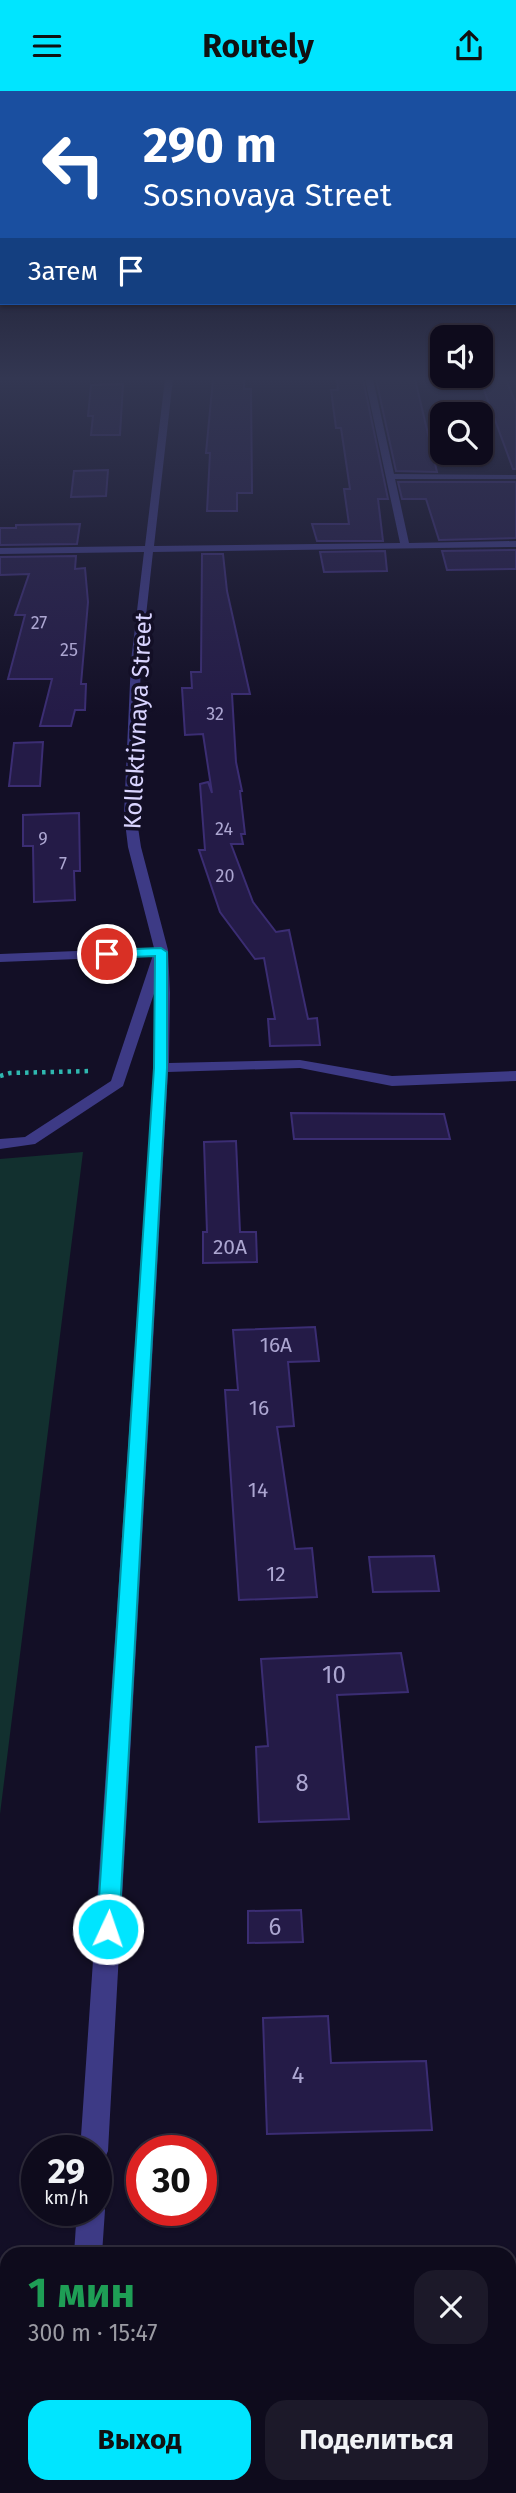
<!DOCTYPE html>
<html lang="ru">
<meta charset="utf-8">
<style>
body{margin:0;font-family:"Fira Sans",sans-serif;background:#1c1929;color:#f1f3f6;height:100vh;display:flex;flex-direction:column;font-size:26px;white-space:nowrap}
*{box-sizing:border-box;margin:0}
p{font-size:23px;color:#9b9ba3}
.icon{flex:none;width:38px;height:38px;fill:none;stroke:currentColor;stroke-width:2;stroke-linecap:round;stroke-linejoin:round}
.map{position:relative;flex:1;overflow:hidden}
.side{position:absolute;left:0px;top:2156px;width:516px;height:247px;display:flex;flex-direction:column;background:#0e0b1c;border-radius:21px 21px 0 0;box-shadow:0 2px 5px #0004,0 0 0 2px #2e2b3b}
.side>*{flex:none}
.top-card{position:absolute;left:0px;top:0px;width:516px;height:214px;box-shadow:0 2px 5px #0004,0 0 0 2px #2e2b3b;background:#1a4fa0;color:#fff;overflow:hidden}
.controls{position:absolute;left:430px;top:234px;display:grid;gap:14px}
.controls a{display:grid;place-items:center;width:63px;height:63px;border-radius:14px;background:#0e0b1c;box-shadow:0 2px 5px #0004,0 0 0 2px #2e2b3b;font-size:35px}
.speed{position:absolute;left:21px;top:2044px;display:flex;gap:14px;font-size:35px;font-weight:700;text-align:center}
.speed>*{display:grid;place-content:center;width:91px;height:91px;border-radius:50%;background:#0e0b1c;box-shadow:0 2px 5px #0004,0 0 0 2px #2e2b3b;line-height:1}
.speed small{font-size:18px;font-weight:400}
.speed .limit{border:10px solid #d22;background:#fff;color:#111}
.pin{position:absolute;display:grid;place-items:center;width:60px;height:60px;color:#fff;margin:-30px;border:4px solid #fff;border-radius:50%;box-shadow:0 2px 7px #0007}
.me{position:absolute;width:77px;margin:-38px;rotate:3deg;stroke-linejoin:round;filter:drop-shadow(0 0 5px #0008)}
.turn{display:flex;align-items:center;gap:24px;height:147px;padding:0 28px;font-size:32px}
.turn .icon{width:91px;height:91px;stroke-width:2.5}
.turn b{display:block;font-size:49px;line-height:60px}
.then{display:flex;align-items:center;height:66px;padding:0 28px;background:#0003;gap:14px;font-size:26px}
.round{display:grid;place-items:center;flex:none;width:74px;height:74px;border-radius:21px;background:#1c1929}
.summary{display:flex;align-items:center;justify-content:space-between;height:119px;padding:0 28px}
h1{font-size:42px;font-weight:700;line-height:52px;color:#1e9e55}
.action{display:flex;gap:14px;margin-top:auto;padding:14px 28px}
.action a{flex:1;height:80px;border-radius:21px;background:#00e5ff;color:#111;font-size:28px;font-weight:700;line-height:80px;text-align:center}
.action a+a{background:#1c1929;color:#f1f3f6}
header{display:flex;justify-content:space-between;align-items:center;height:91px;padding:0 28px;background:#00e5ff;color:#111;font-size:32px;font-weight:700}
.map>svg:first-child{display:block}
.green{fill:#12302f}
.building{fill:#241b47;stroke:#3b2d73;stroke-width:2}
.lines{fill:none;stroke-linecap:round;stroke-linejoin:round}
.path{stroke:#2fb8b0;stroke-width:4.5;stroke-dasharray:3.5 5;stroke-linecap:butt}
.service{fill:#3d3a85;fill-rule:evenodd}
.minor{fill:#3d3a85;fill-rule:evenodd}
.route{fill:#00e5ff;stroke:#0095a6;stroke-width:2}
.labels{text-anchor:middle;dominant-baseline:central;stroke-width:7;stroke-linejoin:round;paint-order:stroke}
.far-number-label{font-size:18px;fill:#aca6d1}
.number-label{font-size:21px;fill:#aca6d1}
.street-label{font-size:24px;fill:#d9d4ff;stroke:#130f26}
.near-number-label{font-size:24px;fill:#aca6d1}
</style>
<header><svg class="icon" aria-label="menu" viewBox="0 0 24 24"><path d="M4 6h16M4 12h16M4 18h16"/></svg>Routely<svg class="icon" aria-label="share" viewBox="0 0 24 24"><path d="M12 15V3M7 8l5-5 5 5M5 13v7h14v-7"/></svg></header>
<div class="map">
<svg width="516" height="2402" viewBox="0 0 516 2402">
<rect width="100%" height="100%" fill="#130f26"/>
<polygon class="green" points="83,1061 0,1723 0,1068"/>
<g class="building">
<polygon points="213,288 244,288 244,298 251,298 252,402 237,402 237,420 207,420 210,362 206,362"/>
<polygon points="337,288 363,288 388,408 378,408 383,450 317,450 312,433 349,433 344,398 350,398 341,337 336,337 331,299 338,299"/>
<polygon points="376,288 415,288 437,381 396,380"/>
<polygon points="480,288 506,288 516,313 516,378 513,378"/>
<polygon points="123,293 120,344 91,344 93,325 88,325 91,294"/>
<polygon points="108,379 106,405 71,406 74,380"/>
<polygon points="398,391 516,391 516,447 439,449 426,408 402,408"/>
<polygon points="80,433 77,453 0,454 0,437 16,437 16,434"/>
<polygon points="516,459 516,478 447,479 442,460"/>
<polygon points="385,460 387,480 324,481 320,461"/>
<polygon points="202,463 223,463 227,500 250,603 232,603 236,671 242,700 240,700 245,743 241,743 243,753 231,753 253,811 276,841 289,839 308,928 317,927 320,954 270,955 268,928 275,928 264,867 255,868 220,821 199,759 205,759 200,693 208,691 212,702 203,643 185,644 182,597 192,597 191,581 201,581"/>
<polygon points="76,465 75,478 85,477 88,511 81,593 86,593 85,619 75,619 71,635 40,635 52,588 8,588 25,524 15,524 29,483 0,484 0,466"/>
<polygon points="43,651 40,695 9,695 14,652"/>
<polygon points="79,722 80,780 74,780 75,809 34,811 33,755 23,755 23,724"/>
<polygon points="291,1022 444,1023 450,1048 294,1048"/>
<polygon points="236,1050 240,1141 256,1141 257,1171 203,1172 203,1141 207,1141 204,1051"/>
<polygon points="315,1236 319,1270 288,1271 294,1335 277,1336 295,1458 312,1457 317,1506 239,1509 225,1299 238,1299 233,1239"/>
<polygon points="434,1465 439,1500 373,1501 369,1466"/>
<polygon points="401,1562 408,1601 337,1604 349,1728 259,1731 256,1656 268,1655 261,1568"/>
<polygon points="301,1819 303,1851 248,1852 248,1820"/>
<polygon points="328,1925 331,1972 426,1970 432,2039 267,2043 263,1927"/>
</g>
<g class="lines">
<polyline class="path" points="0,985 10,982 93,980"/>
<polygon class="service" points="161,857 168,861 123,995 35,1053 0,1058 0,1048 25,1046 111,990 154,861"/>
<g class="minor">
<polygon points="165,288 173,288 154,455 400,452 365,288 373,288 394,383 516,384 516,388 395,388 409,452 516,450 516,456 153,461 141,570 136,723 141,756 168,859 170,902 169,972 300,969 392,985 516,980 516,990 392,995 300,977 168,981 108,2060 104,2069 96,2072 96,2060 80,2060 154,977 156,872 155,865 0,871 0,863 154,857 128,756 124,723 131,570 144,461 0,463 0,457 145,455"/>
<polygon points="96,2107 101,2109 105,2119 102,2163 74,2163 77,2119 96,2119"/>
<polygon points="48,2396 78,2396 78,2402 46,2402"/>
</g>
</g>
<linearGradient id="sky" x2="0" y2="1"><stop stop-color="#0a0815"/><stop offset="0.46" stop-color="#333752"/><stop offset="1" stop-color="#333752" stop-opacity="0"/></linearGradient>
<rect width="516" height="625" fill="url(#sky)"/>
<polygon class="route" points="161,857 167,861 167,977 119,1838 116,1845 108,1847 100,1845 97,1838 154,977 155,865 107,867 101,863 107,859"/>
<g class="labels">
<g class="far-number-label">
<text x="39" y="532">27</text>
<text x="69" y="559">25</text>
<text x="215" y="623">32</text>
<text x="224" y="738">24</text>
<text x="43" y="748">9</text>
<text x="63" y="773">7</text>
<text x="225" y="785">20</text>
</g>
<g class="number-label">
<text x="230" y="1156">20А</text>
<text x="276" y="1254">16А</text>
<text x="259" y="1317">16</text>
<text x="258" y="1399">14</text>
<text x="276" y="1483">12</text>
</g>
<g class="street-label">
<text transform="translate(138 630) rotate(-87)">Kollektivnaya Street</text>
</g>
<g class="near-number-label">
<text x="334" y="1584">10</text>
<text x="302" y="1692">8</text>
<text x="275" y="1836">6</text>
<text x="298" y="1984">4</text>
</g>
</g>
</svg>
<div class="controls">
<a><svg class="icon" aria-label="sound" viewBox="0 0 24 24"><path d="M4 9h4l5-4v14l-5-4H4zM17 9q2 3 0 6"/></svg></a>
<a><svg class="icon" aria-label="search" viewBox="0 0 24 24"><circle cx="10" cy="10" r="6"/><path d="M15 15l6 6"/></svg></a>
</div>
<div class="speed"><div>29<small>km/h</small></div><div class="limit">30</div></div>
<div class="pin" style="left:107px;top:863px;background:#d93025"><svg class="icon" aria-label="arrive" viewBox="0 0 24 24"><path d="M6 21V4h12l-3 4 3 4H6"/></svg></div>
<svg class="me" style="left:108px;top:1838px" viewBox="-20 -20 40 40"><circle r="17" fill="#00e5ff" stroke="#fff" stroke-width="3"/><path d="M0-11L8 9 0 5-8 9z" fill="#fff"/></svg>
<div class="top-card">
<div class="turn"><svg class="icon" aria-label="left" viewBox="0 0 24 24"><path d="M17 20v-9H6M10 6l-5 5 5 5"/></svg><div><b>290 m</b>Sosnovaya Street</div></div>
<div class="then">Затем<svg class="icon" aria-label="arrive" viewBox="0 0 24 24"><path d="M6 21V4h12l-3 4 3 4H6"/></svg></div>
</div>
<section class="side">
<div class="summary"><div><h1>1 мин</h1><p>300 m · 15:47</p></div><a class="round"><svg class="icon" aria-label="close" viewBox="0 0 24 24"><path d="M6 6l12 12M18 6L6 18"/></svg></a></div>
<div class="action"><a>Выход</a><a>Поделиться</a></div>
</section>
</div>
